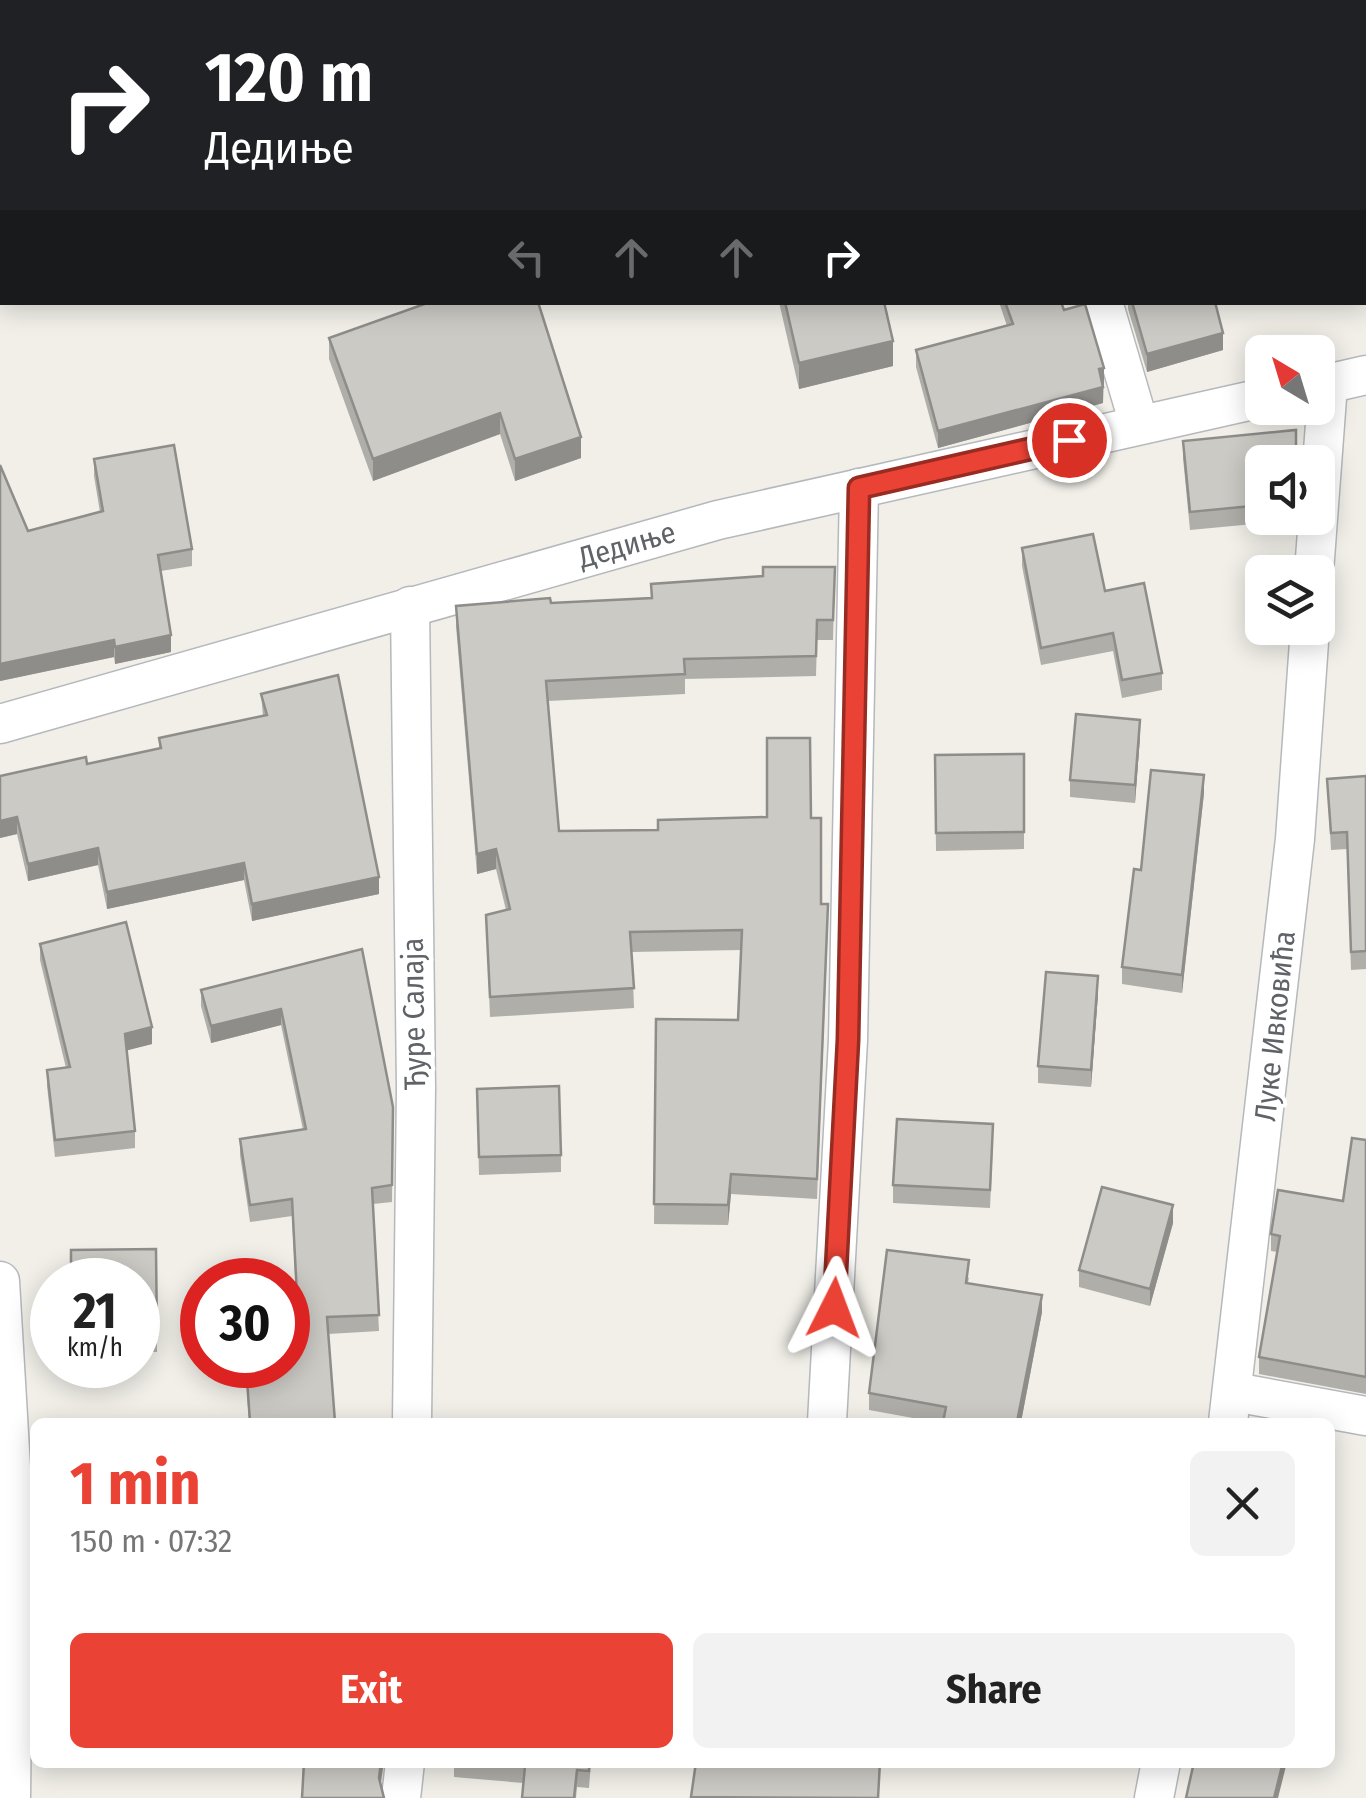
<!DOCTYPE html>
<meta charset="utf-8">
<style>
body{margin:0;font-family:"Fira Sans Condensed",sans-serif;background:#f2f2f2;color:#222;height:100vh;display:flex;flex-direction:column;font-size:38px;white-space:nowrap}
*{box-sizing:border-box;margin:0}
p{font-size:32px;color:#767676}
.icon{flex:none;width:55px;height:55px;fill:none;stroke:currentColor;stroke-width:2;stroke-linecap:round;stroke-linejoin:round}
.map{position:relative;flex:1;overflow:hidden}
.drawer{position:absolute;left:30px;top:1418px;width:1305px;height:350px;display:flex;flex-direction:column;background:#fff;border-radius:15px;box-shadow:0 5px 25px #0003}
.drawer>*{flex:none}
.banner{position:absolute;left:0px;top:0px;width:1368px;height:305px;box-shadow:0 5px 25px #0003;background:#202124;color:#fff;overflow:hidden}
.needle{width:65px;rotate:322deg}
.tools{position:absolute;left:1245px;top:335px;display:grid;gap:20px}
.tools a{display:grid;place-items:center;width:90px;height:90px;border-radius:15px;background:#fff;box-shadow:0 5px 25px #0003;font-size:50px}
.speed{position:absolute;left:30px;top:1258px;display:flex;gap:20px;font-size:50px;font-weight:700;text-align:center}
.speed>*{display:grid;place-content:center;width:130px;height:130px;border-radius:50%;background:#fff;box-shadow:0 5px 25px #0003;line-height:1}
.speed small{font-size:25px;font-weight:400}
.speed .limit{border:15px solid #d22;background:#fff;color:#111}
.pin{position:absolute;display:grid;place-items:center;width:85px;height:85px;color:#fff;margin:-42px;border:5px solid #fff;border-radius:50%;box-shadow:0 2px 10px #0007}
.me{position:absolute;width:110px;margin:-55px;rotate:3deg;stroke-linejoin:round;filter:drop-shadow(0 0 8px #0008)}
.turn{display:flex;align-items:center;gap:35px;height:210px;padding:0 40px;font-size:45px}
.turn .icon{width:130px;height:130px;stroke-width:2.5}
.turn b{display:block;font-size:70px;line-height:85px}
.lanes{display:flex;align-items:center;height:95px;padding:0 40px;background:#0003;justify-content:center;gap:50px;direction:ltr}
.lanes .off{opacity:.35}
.round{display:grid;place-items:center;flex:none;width:105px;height:105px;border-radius:15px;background:#f2f2f2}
.summary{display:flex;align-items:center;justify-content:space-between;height:170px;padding:0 40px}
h1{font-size:60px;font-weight:700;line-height:75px;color:#ea4335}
.button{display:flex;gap:20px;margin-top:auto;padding:20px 40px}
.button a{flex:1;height:115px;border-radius:15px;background:#ea4335;color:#fff;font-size:40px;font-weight:700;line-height:115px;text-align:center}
.button a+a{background:#f2f2f2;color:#222}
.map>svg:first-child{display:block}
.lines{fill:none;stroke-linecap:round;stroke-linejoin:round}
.service-casing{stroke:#b5b8bc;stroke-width:21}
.minor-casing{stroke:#b5b8bc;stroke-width:41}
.service{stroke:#fff;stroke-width:18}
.minor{stroke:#fff;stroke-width:38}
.wall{fill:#afaea9}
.shaded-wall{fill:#8f8d8a}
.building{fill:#cccac5;stroke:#8f8d8a;stroke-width:2.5}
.route-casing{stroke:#982c22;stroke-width:25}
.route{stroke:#ea4335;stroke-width:18}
.labels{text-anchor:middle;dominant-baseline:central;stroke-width:8;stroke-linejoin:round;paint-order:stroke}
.street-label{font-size:30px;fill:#5f6368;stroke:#fff}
</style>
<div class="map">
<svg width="1366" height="1798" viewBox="0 0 1366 1798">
<rect width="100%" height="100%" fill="#f1efe8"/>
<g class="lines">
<defs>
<polyline id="service" points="450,0 451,2"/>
<g id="minor">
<polyline points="1013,0 1014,2"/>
<polyline points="1103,302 1139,424"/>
<polyline points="1318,386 1366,375"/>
<polyline points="1314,572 1328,384"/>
<polyline points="410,606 416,1088 412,1422"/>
<polyline points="0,724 718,520 1262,398"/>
<polyline points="0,1281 14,1518 11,1798"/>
<polyline points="1234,1392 1366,1416"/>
<polyline points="827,1422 848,1040 859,488"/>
<polyline points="1228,1422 1295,839 1310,628"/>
<polyline points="401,1798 405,1762"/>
<polyline points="1154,1798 1161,1762"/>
</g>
</defs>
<use href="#service" class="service-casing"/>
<use href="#minor" class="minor-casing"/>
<use href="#service" class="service"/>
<use href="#minor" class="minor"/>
</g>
<g class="wall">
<polygon points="430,302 581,458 515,481 500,434 373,481 329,359 329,338"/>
<polygon points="779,302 884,302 893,366 799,389"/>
<polygon points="999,302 1061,302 1104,384 1103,403 938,448 916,367 916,350 1007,326"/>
<polygon points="1128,302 1215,302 1223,350 1147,372 1128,309"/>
<polygon points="1183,441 1262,462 1262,518 1295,518 1295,520 1190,530 1183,458"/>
<polygon points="94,459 192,549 192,566 161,571 171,652 115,664 114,657 0,681 0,465 28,531 100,512 94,476"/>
<polygon points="1022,548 1162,673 1162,690 1122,698 1113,651 1041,665 1022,566"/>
<polygon points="835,567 833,640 817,640 816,676 685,679 685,694 548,701 559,831 658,830 811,818 821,904 828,924 817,1199 731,1194 728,1225 654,1224 656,1019 738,1020 741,950 632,952 634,1008 490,1017 486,915 506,910 496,869 477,874 456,626 456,606 651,599 651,584 763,576"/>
<polygon points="261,694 379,894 252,921 244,880 107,909 98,865 28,881 17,834 0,838 0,776 87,764 159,748 159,738 263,716"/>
<polygon points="1140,737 1135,803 1070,797 1070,780"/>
<polygon points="1024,754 1024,849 936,851 935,755"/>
<polygon points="1366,776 1366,969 1351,970 1347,849 1331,850 1327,779"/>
<polygon points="1204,793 1182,993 1122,984 1122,967 1141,870"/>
<polygon points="40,944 152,1044 126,1050 135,1131 135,1148 55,1157 47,1086 47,1070 66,1068 40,960"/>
<polygon points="362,949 393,1107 392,1202 373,1204 379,1331 328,1334 335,1422 249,1422 245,1365 288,1365 297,1315 292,1216 250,1222 240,1155 240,1139 303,1130 281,1025 211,1043 201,1006 201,990"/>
<polygon points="1098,994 1091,1087 1038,1083 1038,1066"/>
<polygon points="477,1089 561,1155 561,1172 479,1175"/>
<polygon points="1366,1140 1366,1394 1259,1374 1259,1357 1277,1252 1271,1251 1271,1234 1343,1201"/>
<polygon points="993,1141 990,1208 893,1203 893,1185"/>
<polygon points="1173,1223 1150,1306 1079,1287 1079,1270"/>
<polygon points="156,1249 157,1352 138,1352 138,1280"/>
<polygon points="969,1277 968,1283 1042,1312 1021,1422 935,1422 869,1410 869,1393"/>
<polygon points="454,1762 591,1762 589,1788 577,1787 576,1798 522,1798 523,1783 454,1777"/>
</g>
<g class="shaded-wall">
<polygon points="2,11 2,29 0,30 0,12"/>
<polygon points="2,228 2,245 0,246 0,229"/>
<polygon points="1223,333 1223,350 1147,372 1147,354"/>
<polygon points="893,341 893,366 799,389 799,363"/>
<polygon points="1104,368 1104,384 1099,386 1099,369"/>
<polygon points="1103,387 1103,403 938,448 938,431"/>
<polygon points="500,413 500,434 373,481 373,459"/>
<polygon points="581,437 581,458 515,481 515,459"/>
<polygon points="171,635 171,652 115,664 115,647"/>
<polygon points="114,640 114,657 0,681 0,664"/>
<polygon points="1140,720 1140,737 1135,803 1135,785"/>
<polygon points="1204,775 1204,793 1182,993 1182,975"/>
<polygon points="17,817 17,834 0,838 0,821"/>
<polygon points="98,848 98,865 28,881 28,864"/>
<polygon points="496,849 496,869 477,874 477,854"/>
<polygon points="244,863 244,880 107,909 107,892"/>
<polygon points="379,877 379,894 252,921 252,904"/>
<polygon points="1098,976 1098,994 1091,1087 1091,1070"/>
<polygon points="281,1009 281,1025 211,1043 211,1026"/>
<polygon points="152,1027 152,1044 125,1051 125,1034"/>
<polygon points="731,1174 731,1194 728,1225 728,1205"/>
<polygon points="1173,1205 1173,1223 1150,1306 1150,1289"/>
<polygon points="1042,1295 1042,1312 1021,1422 1017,1422"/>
<polygon points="381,1762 384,1762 379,1796 379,1778"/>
<polygon points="1283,1762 1287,1762 1278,1798 1274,1798"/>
</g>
<g class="building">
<polygon points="0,0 22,0 23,2 2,2 2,11 0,12"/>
<polygon points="693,0 783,0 783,2 694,2"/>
<rect x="892" y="0" width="71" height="2"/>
<polygon points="1256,0 1338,0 1339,2 1257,2"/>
<polygon points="1365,3 1366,3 1365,79"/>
<polygon points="1366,186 1366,253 1365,254 1365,187"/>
<polygon points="430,302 538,302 581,437 515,459 500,413 373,459 329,338"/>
<polygon points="785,302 884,302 893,341 799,363"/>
<polygon points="1005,302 1061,302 1064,310 1085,304 1104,368 1099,369 1103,387 938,431 916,350 1013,324"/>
<polygon points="1132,302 1215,302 1223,333 1147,354"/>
<polygon points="1296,430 1296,462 1262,462 1262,505 1190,512 1183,441"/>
<polygon points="174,445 192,549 158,555 171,635 115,647 114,640 0,664 0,465 28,531 103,511 94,459"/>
<polygon points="1093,534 1105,591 1144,583 1162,673 1122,680 1113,633 1041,648 1022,548"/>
<polygon points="763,567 835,567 833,620 817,620 816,656 684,659 685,674 546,681 559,831 658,830 658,820 767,817 767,738 810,738 811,818 821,818 821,904 828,904 817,1179 731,1174 728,1205 654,1204 656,1019 738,1020 742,930 630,932 634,988 490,997 486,915 510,909 496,849 477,854 456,606 550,598 551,603 652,598 651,584 763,576"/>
<polygon points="338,675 379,877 252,904 244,863 107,892 98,848 28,864 17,817 0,821 0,776 86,757 87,764 161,748 159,738 267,715 261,694"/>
<polygon points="1076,714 1140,720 1135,785 1070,780"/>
<polygon points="1024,754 1024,832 936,833 935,755"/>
<polygon points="1151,770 1204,775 1182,975 1122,967 1134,869 1141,870"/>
<polygon points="1366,776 1366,951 1351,952 1347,832 1331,833 1327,779"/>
<polygon points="126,922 152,1027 125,1034 135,1131 55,1140 47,1070 70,1067 40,944"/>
<polygon points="362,949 393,1107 392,1185 372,1188 379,1315 327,1317 335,1422 250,1422 246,1365 288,1365 288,1315 298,1315 292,1199 250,1205 240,1139 306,1129 281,1009 211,1026 201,990"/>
<polygon points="1046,972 1098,976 1091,1070 1038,1066"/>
<polygon points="559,1086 561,1155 479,1157 477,1089"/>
<polygon points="897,1119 993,1124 990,1190 893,1185"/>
<polygon points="1352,1138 1366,1140 1366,1377 1259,1357 1280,1236 1271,1234 1278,1190 1343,1201"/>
<polygon points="1102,1187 1173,1205 1150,1289 1079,1270"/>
<polygon points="156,1249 157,1336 138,1336 138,1280 71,1280 71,1250"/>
<polygon points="887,1250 969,1260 966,1283 1042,1295 1017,1422 943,1422 946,1407 869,1393"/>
<polygon points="304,1762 381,1762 379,1778 384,1798 302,1798"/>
<polygon points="487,1762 589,1762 589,1771 577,1770 574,1798 522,1798 525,1766"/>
<polygon points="696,1762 880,1762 878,1798 691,1797"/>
<polygon points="1194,1762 1283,1762 1274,1798 1186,1798"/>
</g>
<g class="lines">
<defs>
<polyline id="route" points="834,1308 848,1040 859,488 1069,440"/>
</defs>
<use href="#route" class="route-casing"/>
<use href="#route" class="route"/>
</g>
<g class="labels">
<g class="street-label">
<text transform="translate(627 545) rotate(-16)">Дедиње</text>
<text transform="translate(414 1014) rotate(-91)">Ђуре Салаја</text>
<text transform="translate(1275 1026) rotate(-84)">Луке Ивковића</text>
</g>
</g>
</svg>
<div class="tools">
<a><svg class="needle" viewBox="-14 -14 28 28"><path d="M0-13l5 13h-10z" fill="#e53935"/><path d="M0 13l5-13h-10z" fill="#767676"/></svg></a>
<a><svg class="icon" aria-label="sound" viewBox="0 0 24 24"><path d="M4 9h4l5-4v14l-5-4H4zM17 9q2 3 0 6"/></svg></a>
<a><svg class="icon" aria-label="layers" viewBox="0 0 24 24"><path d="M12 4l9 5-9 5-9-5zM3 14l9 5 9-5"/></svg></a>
</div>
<div class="speed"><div>21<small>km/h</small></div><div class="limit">30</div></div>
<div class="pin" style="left:1069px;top:440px;background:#d93025"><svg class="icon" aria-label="arrive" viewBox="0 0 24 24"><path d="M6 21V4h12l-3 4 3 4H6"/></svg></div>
<svg class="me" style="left:834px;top:1308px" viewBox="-20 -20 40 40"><path d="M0-17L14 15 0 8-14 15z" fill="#ea4335" stroke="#fff" stroke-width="4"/></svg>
<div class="banner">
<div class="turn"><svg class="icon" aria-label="right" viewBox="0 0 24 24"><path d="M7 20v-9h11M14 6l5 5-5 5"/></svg><div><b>120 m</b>Дедиње</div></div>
<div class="lanes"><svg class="icon off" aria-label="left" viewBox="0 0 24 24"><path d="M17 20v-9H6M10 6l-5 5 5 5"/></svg><svg class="icon off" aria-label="ahead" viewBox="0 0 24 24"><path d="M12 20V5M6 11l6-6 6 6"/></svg><svg class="icon off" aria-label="ahead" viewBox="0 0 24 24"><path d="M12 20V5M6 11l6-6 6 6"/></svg><svg class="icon" aria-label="right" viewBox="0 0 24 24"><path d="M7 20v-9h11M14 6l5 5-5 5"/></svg></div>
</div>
<section class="drawer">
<div class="summary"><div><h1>1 min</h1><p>150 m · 07:32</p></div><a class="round"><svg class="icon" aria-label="close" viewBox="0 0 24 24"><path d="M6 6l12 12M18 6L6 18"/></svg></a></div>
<div class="button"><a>Exit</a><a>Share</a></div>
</section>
</div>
